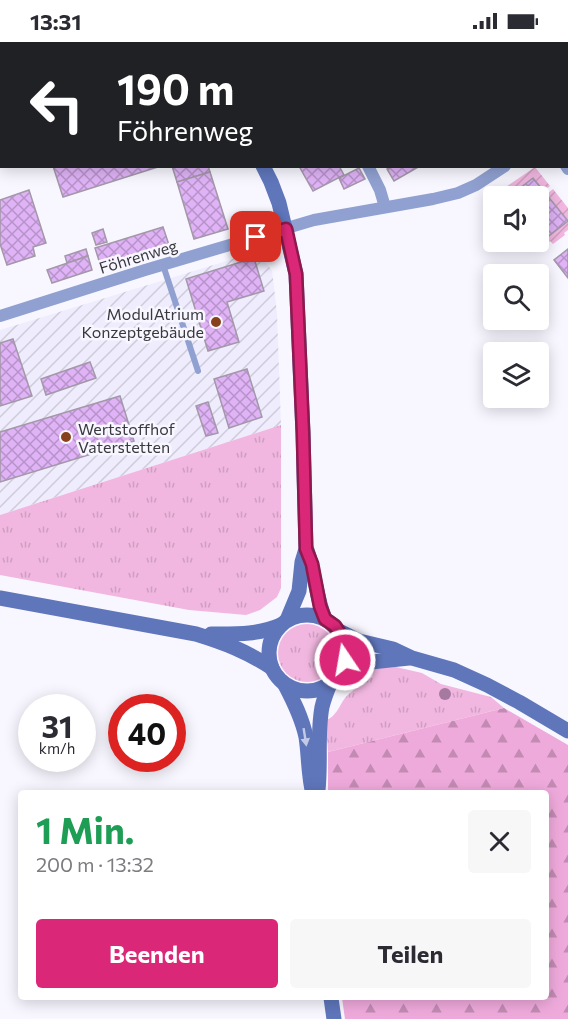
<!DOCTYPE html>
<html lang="de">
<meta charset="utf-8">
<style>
body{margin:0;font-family:Commissioner,sans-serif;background:#f7f7f7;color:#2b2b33;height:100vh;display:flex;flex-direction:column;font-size:22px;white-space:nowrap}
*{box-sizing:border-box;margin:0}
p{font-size:20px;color:#7c7c81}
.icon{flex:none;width:33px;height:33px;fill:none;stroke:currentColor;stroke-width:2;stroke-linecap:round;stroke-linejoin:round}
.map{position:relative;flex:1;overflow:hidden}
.drawer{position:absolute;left:18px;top:748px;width:531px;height:210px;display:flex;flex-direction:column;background:#fff;border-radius:6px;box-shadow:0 3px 15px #0003}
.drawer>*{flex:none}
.top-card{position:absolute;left:0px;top:0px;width:568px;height:126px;box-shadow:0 3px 15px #0003;background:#202124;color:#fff;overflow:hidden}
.buttons{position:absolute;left:483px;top:144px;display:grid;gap:12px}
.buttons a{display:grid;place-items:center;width:66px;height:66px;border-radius:6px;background:#fff;box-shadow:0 3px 15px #0003;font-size:30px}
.speed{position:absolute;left:18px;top:652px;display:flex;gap:12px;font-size:30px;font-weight:700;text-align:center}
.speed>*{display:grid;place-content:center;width:78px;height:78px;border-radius:50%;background:#fff;box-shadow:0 3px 15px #0003;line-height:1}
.speed small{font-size:15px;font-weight:400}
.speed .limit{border:9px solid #d22;background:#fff;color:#111}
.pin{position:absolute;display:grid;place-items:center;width:51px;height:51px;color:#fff;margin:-26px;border-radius:12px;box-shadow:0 3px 9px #0006}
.me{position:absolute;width:66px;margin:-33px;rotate:348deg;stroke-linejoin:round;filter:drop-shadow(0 0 4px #0008)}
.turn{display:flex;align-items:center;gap:21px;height:126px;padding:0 18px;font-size:27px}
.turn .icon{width:78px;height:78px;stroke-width:2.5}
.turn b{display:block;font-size:42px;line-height:51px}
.round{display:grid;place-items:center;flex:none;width:63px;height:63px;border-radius:6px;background:#f7f7f7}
.head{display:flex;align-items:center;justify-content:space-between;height:102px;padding:0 18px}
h1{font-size:36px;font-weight:700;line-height:45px;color:#1e9e55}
.primary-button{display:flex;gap:12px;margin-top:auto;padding:12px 18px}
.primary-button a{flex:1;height:69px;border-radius:6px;background:#db2777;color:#fff;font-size:24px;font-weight:700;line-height:69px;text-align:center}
.primary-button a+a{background:#f7f7f7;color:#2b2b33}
.status{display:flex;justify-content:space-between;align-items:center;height:42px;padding:0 30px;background:#fff;direction:ltr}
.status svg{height:16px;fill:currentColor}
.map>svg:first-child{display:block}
.industrial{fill:url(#industrial-furrows)}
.grass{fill:url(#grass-tufts)}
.forest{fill:url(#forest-firs)}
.garden{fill:url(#garden-furrows)}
.building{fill:url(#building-cross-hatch);stroke:#a298a8;stroke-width:1.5}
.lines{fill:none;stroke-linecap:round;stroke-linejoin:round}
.lane{stroke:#90a1d1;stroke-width:6}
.street{stroke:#90a1d1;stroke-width:12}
.secondary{stroke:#5f76bb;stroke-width:15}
.tree{fill:#a579a0}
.oneway{fill:#c2cae7}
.route-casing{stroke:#8e194d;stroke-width:15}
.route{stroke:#db2777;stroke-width:10}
.poi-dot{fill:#87411d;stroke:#f8f7ff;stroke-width:2}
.labels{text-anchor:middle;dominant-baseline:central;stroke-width:5;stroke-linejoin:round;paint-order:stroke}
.street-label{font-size:16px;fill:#39383f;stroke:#f8f7ff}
.poi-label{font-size:16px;fill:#39383f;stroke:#f8f7ff;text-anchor:end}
</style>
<div class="status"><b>13:31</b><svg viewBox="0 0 49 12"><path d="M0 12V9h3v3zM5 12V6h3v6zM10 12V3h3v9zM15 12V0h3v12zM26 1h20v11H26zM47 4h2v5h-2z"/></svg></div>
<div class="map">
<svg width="568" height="977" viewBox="0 0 568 977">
<defs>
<pattern id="industrial-furrows" width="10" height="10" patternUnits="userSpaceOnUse" patternTransform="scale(1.5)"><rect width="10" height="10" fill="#efedfd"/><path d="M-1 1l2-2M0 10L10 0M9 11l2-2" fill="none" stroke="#ceccda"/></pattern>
<pattern id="grass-tufts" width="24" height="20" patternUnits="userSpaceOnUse" patternTransform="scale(1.5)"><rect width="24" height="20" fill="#f1b7e0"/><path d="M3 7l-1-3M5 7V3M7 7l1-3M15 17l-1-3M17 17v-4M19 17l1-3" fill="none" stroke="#cf9ec1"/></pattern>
<pattern id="forest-firs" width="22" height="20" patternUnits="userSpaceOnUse" patternTransform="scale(1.5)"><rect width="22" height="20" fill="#efaadc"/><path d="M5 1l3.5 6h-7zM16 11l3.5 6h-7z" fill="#c38bb4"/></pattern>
<pattern id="garden-furrows" width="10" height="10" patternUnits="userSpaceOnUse" patternTransform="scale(1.5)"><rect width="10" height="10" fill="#f1b7e0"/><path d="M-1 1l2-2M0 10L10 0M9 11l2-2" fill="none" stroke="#cf9ec1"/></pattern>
<pattern id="building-cross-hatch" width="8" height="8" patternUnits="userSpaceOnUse" patternTransform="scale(1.5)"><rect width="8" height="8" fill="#dfb3f6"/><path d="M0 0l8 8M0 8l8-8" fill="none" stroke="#b693c9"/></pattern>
</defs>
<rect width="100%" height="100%" fill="#f8f7ff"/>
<polygon class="industrial" points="256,210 272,228 277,271 281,383 0,473 0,288"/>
<g class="grass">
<polygon points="281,383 281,546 277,555 260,568 246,573 189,568 0,533 0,473"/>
<circle cx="307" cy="611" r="29"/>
<path d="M396,625L422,631L441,642L491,655L504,666L328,710L326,678C336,675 339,664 345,656C353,647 363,642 372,635L374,626Z"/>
</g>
<polygon class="forest" points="504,666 568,703 568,977 345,977 342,956 546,956 546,752 328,751 328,710"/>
<g class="garden">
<polygon points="535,125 550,144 544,149 533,136 510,154 500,154 497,151"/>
<polygon points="553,147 568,166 568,188 564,191 565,193 553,202 550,199 544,204 541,200 568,179 547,152"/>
</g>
<g class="building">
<polygon points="53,124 161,124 63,155"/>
<polygon points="172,124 208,124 210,130 177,140"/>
<polygon points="299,124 339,124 344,133 313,149"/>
<polygon points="392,124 420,124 394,139 387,127"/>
<polygon points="359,126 365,137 344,147 339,136"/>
<polygon points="210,130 228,187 194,197 177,140"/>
<polygon points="533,136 568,179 541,200 538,197 538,154 510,154"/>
<polygon points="29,148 46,201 33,205 35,214 7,223 0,202 0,158"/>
<polygon points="163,185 169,203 101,225 95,206"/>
<polygon points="103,187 107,200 96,203 92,191"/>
<polygon points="86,207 88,214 67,221 65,214"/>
<polygon points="568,207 568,236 554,218"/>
<polygon points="88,214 92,228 52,241 47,228"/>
<polygon points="254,216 264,249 227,260 239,300 208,309 186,237"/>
<polygon points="13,297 32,354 0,364 0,301"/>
<polygon points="90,320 96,336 46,353 41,337"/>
<polygon points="247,327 262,375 229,386 214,337"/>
<polygon points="120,354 134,399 0,440 0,390"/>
<polygon points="208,360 218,391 206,394 196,364"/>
</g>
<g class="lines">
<polyline class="lane" points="163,223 198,329"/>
<g class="street">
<polyline points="332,2 335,0"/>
<polyline points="567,73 568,72"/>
<polyline points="368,124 380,148 385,165"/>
<polyline points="566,124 568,127"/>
<polyline points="0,274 145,228 314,178 433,157 458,151 476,143 505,124"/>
</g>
<g class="secondary">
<polyline points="182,0 183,2"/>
<polyline points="263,124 271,140 279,161 296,232 303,391 306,507 302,520 299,549 287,578"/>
<path d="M307,508C315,531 316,555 325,577"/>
<path d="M0,556L196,592C225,601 246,609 272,626"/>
<circle cx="307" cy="611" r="38"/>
<polyline points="339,589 359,599 393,607 412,616 454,628 487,643 519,660 568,689"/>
<path d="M211,592C235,592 258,593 281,583"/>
<polyline points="343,626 371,620 409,616"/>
<path d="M285,643C294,660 302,676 306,695C309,714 308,733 313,752"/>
<path d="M318,748C321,721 317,692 322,665C324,657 327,649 330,642"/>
<polyline points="331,956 334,977"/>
</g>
</g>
<circle class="tree" cx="445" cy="652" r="6"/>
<defs><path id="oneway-solid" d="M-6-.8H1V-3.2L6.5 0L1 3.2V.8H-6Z" transform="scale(1.5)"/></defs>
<use class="oneway" href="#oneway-solid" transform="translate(305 695) rotate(81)"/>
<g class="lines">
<defs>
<polyline id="route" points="256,195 286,187 296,232 303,391 306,507 312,522 320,564 325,577 335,584 343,596 346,610 345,618"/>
</defs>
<use href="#route" class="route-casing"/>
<use href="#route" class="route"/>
</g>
<g class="poi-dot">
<circle cx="216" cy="280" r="6"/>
<circle cx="66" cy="395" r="6"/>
</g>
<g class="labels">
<g class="street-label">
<text transform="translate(138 214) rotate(-17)">Föhrenweg</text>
</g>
<g class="poi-label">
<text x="204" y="271">ModulAtrium<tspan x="204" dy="18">Konzeptgebäude</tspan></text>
<text x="78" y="386" text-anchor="start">Wertstoffhof<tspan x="78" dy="18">Vaterstetten</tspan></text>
</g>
</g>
</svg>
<div class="buttons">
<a><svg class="icon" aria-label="sound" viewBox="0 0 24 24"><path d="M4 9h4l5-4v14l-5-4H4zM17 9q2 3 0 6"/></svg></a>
<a><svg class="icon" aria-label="search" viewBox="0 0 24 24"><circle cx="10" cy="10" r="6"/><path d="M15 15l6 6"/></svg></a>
<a><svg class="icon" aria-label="layers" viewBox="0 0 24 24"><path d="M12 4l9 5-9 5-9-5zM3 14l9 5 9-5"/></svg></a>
</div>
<div class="speed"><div>31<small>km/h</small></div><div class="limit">40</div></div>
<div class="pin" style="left:256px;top:195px;background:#d93025"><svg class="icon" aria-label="arrive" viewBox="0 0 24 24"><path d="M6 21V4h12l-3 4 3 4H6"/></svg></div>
<svg class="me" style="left:345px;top:618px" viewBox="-20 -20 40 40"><circle r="17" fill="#db2777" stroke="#fff" stroke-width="3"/><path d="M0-11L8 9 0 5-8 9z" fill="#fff"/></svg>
<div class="top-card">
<div class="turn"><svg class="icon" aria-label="left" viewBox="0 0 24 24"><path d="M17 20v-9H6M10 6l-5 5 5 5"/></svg><div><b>190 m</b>Föhrenweg</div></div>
</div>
<section class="drawer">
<div class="head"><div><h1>1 Min.</h1><p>200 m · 13:32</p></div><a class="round"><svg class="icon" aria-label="close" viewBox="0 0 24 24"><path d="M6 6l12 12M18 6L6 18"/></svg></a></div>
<div class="primary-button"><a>Beenden</a><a>Teilen</a></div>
</section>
</div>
